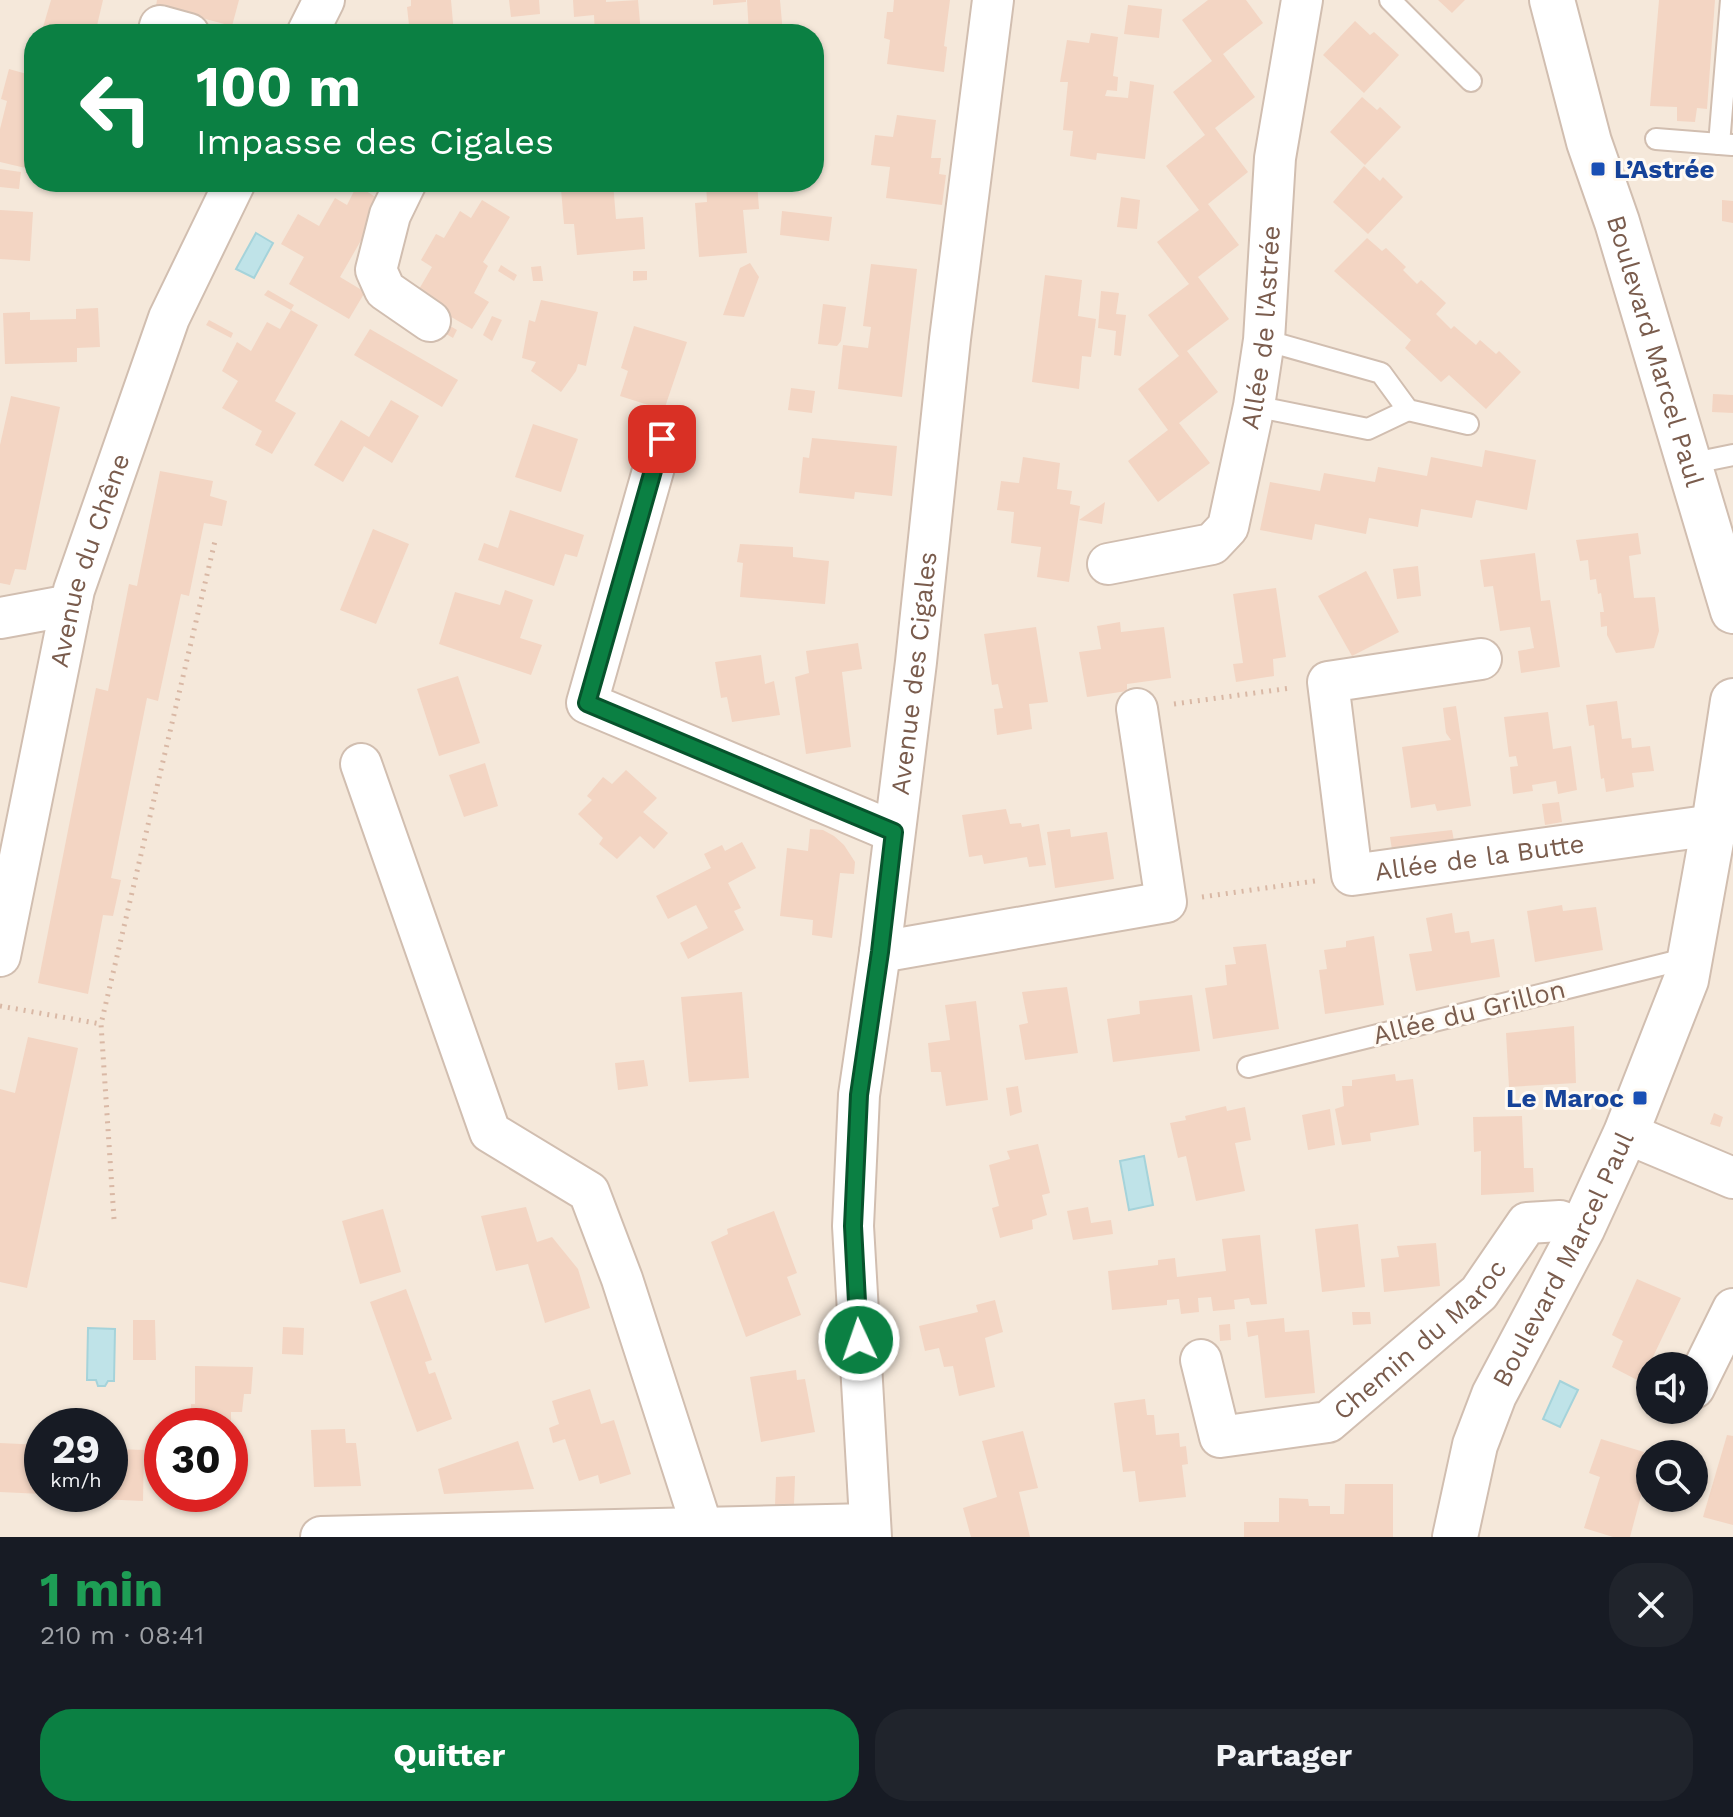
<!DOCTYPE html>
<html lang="fr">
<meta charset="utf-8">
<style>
body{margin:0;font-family:"Work Sans",sans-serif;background:#20242c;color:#f1f3f6;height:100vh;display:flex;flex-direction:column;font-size:30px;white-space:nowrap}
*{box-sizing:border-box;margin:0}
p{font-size:26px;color:#9ea1a6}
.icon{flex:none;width:44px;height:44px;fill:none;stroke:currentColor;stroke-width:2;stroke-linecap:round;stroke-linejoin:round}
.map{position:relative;height:1537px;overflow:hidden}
.sheet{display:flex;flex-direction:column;background:#171b24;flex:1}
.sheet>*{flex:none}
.guide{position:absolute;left:24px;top:24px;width:800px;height:168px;border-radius:32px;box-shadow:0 2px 6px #0004;background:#0b8043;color:#fff;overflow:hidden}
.buttons{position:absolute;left:1636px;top:1352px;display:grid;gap:16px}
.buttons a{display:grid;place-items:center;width:72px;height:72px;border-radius:50%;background:#171b24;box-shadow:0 2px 6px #0004;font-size:40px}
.speed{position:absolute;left:24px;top:1408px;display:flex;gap:16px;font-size:40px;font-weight:700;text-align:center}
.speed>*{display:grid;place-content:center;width:104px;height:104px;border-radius:50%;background:#171b24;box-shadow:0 2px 6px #0004;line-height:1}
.speed small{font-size:20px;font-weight:400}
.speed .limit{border:12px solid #d22;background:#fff;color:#111}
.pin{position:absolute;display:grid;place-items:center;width:68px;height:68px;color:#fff;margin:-34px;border-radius:16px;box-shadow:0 4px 12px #0006}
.me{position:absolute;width:88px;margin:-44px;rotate:357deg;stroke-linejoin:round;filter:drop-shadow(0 0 6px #0008)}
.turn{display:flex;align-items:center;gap:28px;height:168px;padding:0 40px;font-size:36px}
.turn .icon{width:104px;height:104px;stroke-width:2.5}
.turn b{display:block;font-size:56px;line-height:68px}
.round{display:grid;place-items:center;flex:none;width:84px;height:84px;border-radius:32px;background:#20242c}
.head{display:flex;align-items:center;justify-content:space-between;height:136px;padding:0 40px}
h1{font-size:48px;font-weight:700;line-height:60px;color:#1e9e55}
.button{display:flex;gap:16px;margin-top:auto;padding:16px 40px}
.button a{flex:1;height:92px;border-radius:32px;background:#0b8043;color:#fff;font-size:32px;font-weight:700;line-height:92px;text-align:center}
.button a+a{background:#20242c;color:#f1f3f6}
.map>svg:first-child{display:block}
.residential{fill:#f5e8da;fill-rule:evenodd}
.water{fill:#bfe3e8;stroke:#a5d3da;stroke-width:2}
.building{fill:#f3d5c3}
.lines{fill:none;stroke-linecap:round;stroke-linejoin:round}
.service-casing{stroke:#d1beb0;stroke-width:24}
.minor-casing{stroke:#d1beb0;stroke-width:44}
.tertiary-casing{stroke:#d1beb0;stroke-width:48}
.path{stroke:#d9b8a5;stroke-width:5;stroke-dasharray:2 6;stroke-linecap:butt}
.service{stroke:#fff;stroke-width:20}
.minor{stroke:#fff;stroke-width:40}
.tertiary{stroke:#fff;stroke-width:44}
.route-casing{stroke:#07532c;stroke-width:20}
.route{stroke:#0b8043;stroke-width:14}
.transit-dot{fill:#1a4fb4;stroke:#fffaf3;stroke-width:3}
.labels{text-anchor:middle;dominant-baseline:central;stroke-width:6;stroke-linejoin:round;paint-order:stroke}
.transit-label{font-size:26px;font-weight:bold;fill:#164399;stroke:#fffaf3;text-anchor:start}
.street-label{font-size:26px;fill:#7a5c4d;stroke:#fffaf3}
</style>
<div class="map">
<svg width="1733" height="1537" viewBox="0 0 1733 1537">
<rect width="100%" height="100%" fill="#fdf6ec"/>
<path class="residential" d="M0,0H1733V1537H0ZM34,34H814V182H34ZM1650,1366H1694V1410H1650ZM42,1426H110V1494H42ZM162,1426H230V1494H162ZM1650,1454H1694V1498H1650Z"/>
<g class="water">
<polygon points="256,233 273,243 254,278 236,269"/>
<polygon points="1144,1156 1153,1205 1129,1210 1120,1161"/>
<polygon points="88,1328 115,1329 114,1381 108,1381 105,1386 98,1386 96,1380 87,1380"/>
<polygon points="1560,1381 1578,1390 1560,1427 1543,1419"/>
</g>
<g class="building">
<polygon points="51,0 103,0 95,34 41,34"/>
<polygon points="157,0 239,0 232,26 156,6"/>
<polygon points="411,0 451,0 454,34 410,34 407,7 411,6"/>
<polygon points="509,0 539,0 540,14 511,17"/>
<polygon points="573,0 606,0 606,2 638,0 641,34 610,34 609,32 595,34 594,15 574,17"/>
<polygon points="713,0 746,0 746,2 713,5"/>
<polygon points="747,0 780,0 783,34 749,34"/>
<polygon points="894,0 950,0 944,46 947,47 944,72 887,64 890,40 884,38 887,12 893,12"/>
<polygon points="1208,0 1246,0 1263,23 1223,54 1255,97 1215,128 1248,172 1208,204 1239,245 1198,277 1229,319 1187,351 1218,392 1179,423 1210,463 1158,502 1128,461 1168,430 1138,389 1179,356 1148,315 1189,284 1157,242 1199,210 1166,166 1205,135 1173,92 1212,61 1182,20"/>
<polygon points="1438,0 1465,0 1452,13"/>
<polygon points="1659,0 1715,0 1707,109 1697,108 1695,122 1677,121 1677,107 1650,106"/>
<polygon points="1128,5 1162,9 1159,38 1124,34"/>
<polygon points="1355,21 1370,35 1374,32 1399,55 1364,93 1323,55"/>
<polygon points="1091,33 1118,37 1113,76 1118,77 1117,91 1107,90 1105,96 1128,98 1130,81 1154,85 1145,159 1097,153 1096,160 1070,156 1073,131 1063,130 1068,82 1060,82 1067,40 1089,43"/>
<polygon points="9,69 34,76 34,170 0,162 0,129 7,101 1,99"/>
<polygon points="1362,97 1377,110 1380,107 1401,127 1365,165 1330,132"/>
<polygon points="897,115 936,120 931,158 941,158 939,174 946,175 942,205 886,198 890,167 871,165 875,135 893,137"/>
<polygon points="1364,166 1380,181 1383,177 1403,197 1368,234 1333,202"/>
<polygon points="0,169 21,172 19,189 0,187"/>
<polygon points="564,182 613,182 616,219 643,217 645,249 577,255 574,224 564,224 561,189 565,189"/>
<polygon points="706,182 757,182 759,209 743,210 747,253 699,257 695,203 707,202"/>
<polygon points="357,185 383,202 340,277 365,292 349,319 289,284 304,257 281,244 298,214 319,226 335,198 347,205"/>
<polygon points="1121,197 1140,200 1137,229 1117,227"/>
<polygon points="482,200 510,217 483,262 488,266 474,293 489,302 472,329 415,296 432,267 421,260 436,234 444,238 460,211 471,218"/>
<polygon points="1722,200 1733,201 1733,223 1722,221"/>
<polygon points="0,210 33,212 30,261 0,259"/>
<polygon points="782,211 832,217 829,241 780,235"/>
<polygon points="1367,238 1382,251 1386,248 1406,267 1403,270 1417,284 1421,280 1446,303 1436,314 1451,329 1454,326 1476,345 1480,340 1496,354 1499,351 1521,372 1486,409 1449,375 1441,382 1405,348 1411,340 1334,271"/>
<polygon points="750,263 759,277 744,317 723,315 740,268"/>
<polygon points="871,264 917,269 902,397 838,389 843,345 868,348 871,327 863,326"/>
<polygon points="501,265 517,275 514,281 498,271"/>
<polygon points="541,266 543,281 533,281 531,267"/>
<polygon points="633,271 647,271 647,280 633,281"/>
<polygon points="1045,275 1082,280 1078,316 1096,319 1091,357 1082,356 1079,389 1032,382"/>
<polygon points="268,290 294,305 291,310 264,295"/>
<polygon points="1101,291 1119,293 1116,314 1126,315 1121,356 1114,355 1116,331 1098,328"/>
<polygon points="541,300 598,312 586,366 578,364 576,371 561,392 531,371 536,362 522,358 529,320 535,322"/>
<polygon points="823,304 846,307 841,341 837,346 818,344"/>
<polygon points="98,308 100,347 77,348 77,362 5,364 3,313 30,312 30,320 76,319 76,309"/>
<polygon points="291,310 318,325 275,401 296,413 272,454 255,445 262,431 222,408 238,381 222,371 237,342 251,351 267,322 280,329"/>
<polygon points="492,316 502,320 492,341 483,335"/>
<polygon points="209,320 233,333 231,338 206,325"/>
<polygon points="440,320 457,330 453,338 436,328"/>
<polygon points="634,326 687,342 664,410 620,396 628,371 621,368"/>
<polygon points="370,329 458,380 442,407 354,355"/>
<polygon points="791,388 815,391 812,413 788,410"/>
<polygon points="1713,394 1733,395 1733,413 1712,412"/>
<polygon points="11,396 60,407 26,570 15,569 10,585 0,583 0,445"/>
<polygon points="391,400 419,416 392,463 364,446 343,482 314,465 341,420 369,437"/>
<polygon points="533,424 578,439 561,492 515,477"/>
<polygon points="812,438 897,446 892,496 855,492 854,499 799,493 803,457 809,458"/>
<polygon points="1485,450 1536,460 1527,510 1476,500 1472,518 1421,509 1418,527 1369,518 1366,534 1315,524 1312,540 1260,530 1270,482 1320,491 1324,473 1375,482 1378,467 1427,476 1431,457 1482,467"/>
<polygon points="1023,457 1060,463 1057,489 1072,491 1070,504 1080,506 1069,582 1037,577 1041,547 1011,543 1014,512 997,510 1001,481 1019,483"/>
<polygon points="160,471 213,481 210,496 227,501 222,526 204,523 189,596 181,594 158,701 147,698 111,878 121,880 113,916 103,915 88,994 38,983 96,688 108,691 129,584 137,586"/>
<polygon points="1105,502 1102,524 1079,520"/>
<polygon points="510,510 584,535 577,557 565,554 554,586 478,560 484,543 498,548"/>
<polygon points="373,529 409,544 376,624 340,610"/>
<polygon points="1638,533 1641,554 1629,556 1634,598 1655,597 1659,631 1654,648 1616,653 1607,635 1607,626 1601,627 1600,612 1604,612 1601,593 1598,594 1596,579 1590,580 1588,560 1580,561 1576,540"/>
<polygon points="740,544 793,547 793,557 829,561 825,604 740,597 743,563 737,562"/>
<polygon points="1535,553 1541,601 1550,600 1560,667 1521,673 1518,651 1534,648 1530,627 1500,631 1493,586 1484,587 1480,560"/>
<polygon points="1418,566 1421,596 1397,599 1393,569"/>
<polygon points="1366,571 1399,632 1352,656 1318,596"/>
<polygon points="1276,588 1286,657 1273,659 1274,676 1236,682 1233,664 1243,663 1233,594"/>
<polygon points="505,590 533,600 520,638 542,645 531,675 439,644 455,592 500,605"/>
<polygon points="1120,622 1121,632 1164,627 1171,678 1127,684 1127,691 1087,697 1079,652 1101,649 1097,626"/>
<polygon points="1036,627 1048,702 1029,704 1032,729 997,735 994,709 1003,708 998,684 992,685 984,634"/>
<polygon points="858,643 862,669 842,672 851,747 806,754 795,677 809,673 806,651"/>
<polygon points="761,655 765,684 774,681 780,715 732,722 727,697 721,698 715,662"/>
<polygon points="458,676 480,743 439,756 417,689"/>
<polygon points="1617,701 1622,739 1631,738 1632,748 1650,746 1654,771 1632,773 1634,787 1606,792 1604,778 1601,779 1594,725 1589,726 1586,705"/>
<polygon points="1456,706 1471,806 1437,811 1435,804 1411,808 1402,747 1451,740 1446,733 1443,708"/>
<polygon points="1548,712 1553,749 1571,746 1577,790 1558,794 1556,781 1532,785 1533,791 1513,794 1510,767 1518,766 1516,756 1509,757 1504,717"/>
<polygon points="485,763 498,806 464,817 449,775"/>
<polygon points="626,770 657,798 643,812 668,833 654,849 640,836 617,859 599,844 603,838 578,814 592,800 587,796 603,777 612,784"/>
<polygon points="1559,802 1562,822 1545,825 1542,804"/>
<polygon points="1006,809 1010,824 1021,823 1022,827 1039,824 1046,865 1029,867 1027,857 984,864 982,855 969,857 962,815"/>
<polygon points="810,829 823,830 834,836 844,845 855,862 854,874 840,873 832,938 812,935 813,920 780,916 787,848 808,851"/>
<polygon points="1070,829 1071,837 1107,832 1114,879 1055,888 1047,832"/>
<polygon points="1452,830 1454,841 1392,850 1390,837"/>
<polygon points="742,842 756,868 728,883 741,908 734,911 744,930 688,959 680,943 708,928 696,905 668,919 656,896 711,868 704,854 722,845 725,851"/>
<polygon points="1562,905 1563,911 1596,907 1603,950 1535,962 1527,911"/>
<polygon points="1452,913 1455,933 1469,931 1471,943 1494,939 1500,977 1416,991 1409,954 1432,951 1426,918"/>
<polygon points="1374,936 1384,1005 1325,1014 1319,970 1327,969 1324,950 1346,947 1346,941"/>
<polygon points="1266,944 1279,1029 1213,1039 1205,988 1227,985 1225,965 1236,964 1233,947"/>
<polygon points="1067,987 1078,1053 1025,1060 1019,1025 1028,1023 1022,992"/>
<polygon points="742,992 749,1078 689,1082 681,997"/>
<polygon points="1192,995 1200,1051 1113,1062 1107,1019 1140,1014 1139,1001"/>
<polygon points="976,1001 988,1100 946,1106 941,1072 931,1072 928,1043 950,1040 945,1005"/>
<polygon points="1574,1026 1576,1083 1509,1087 1506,1033"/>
<polygon points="28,1037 78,1048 27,1288 0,1282 0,1089 15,1093"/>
<polygon points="644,1060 648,1086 618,1090 615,1063"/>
<polygon points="1395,1074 1396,1081 1413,1079 1419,1125 1370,1133 1371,1141 1342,1145 1335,1109 1344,1106 1342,1086 1352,1086 1352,1080"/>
<polygon points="1018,1086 1022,1112 1010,1116 1006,1088"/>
<polygon points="1226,1106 1227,1111 1245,1107 1251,1140 1235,1143 1245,1191 1196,1201 1186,1156 1178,1158 1170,1123 1186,1120 1185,1116"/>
<polygon points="1330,1109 1335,1145 1308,1150 1302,1115"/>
<polygon points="1714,1113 1723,1117 1720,1127 1710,1124"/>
<polygon points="1522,1116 1524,1168 1533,1168 1534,1192 1481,1195 1481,1151 1474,1152 1473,1117"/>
<polygon points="1038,1144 1050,1193 1042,1195 1047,1215 1032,1220 1033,1229 1000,1238 992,1208 999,1206 989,1165 1010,1159 1007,1151"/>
<polygon points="526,1207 537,1242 552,1237 578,1269 590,1308 545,1323 528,1264 496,1271 481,1216"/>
<polygon points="1088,1207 1091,1223 1111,1220 1113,1234 1073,1240 1067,1211"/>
<polygon points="383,1209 401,1272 360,1284 342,1221"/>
<polygon points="774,1211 797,1273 787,1277 801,1315 746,1337 711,1242 728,1234 727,1229"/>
<polygon points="1358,1224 1365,1287 1322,1292 1315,1229"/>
<polygon points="1260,1235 1267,1304 1251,1305 1249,1298 1234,1300 1235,1309 1213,1311 1211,1297 1198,1298 1199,1312 1181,1314 1179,1299 1167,1300 1167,1305 1112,1310 1108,1271 1158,1265 1158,1260 1175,1258 1177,1277 1226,1271 1222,1239"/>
<polygon points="1436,1243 1440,1286 1384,1292 1381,1259 1399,1257 1397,1246"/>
<polygon points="1637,1279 1681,1298 1641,1382 1612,1367 1623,1341 1612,1335"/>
<polygon points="406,1289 432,1360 425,1362 429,1374 435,1372 452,1419 417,1432 370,1302"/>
<polygon points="995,1300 1003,1332 985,1338 995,1387 959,1396 953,1366 944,1367 939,1348 925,1351 919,1326 978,1312 976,1305"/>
<polygon points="1352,1312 1370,1312 1371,1324 1353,1325"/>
<polygon points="1284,1318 1285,1332 1309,1330 1315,1393 1265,1398 1258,1335 1248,1337 1246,1322"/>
<polygon points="133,1320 155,1320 156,1360 133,1360"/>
<polygon points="1230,1324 1231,1340 1220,1341 1219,1325"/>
<polygon points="283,1327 304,1328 303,1355 282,1354"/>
<polygon points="195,1366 253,1367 251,1394 244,1394 242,1412 231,1412 231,1426 191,1426 191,1404 195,1404"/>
<polygon points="796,1370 797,1380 805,1379 815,1432 761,1442 750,1377"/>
<polygon points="590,1389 601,1424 614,1420 631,1474 600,1484 598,1475 579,1481 565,1439 553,1443 549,1428 559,1424 552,1401"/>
<polygon points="1145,1399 1147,1415 1154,1415 1156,1435 1179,1433 1180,1447 1186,1446 1188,1464 1182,1465 1186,1497 1139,1502 1135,1471 1123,1472 1114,1403"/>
<polygon points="345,1429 346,1443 356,1443 361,1486 314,1487 311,1430"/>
<polygon points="1023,1431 1038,1488 1019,1492 1030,1537 971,1537 963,1508 997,1497 982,1441"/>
<polygon points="110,1434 116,1434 115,1449 144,1450 143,1501 100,1499 100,1494 110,1494"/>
<polygon points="1727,1435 1733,1436 1733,1525 1703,1517"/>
<polygon points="1601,1439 1644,1452 1643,1457 1650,1459 1650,1495 1642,1492 1630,1537 1613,1537 1584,1528 1600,1477 1589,1473"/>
<polygon points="518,1441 534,1489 444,1494 438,1469"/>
<polygon points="0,1443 42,1445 42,1494 0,1492"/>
<polygon points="795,1476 794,1504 775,1505 776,1477"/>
<polygon points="1345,1484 1393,1484 1393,1537 1244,1537 1244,1522 1279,1522 1279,1498 1308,1499 1309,1506 1330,1506 1330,1514 1344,1514"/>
</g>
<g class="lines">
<defs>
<g id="service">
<polyline points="1390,0 1471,81"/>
<polyline points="1656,139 1732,145"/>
<polyline points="1719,144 1731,0"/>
<polyline points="1264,340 1381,373 1408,410 1468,424"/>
<polyline points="1254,406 1368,429 1408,410"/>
<polyline points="1689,464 1733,455"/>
<polyline points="1248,1067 1689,958"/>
</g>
<g id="minor">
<polyline points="158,34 160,26 189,34"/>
<polyline points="307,34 324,0"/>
<polyline points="406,182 390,215 376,270 385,290 430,321"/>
<polyline points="662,439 587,703 894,832"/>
<path id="s1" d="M1108,564L1212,544L1228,527L1254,406L1264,340L1275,158L1302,0"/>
<polyline points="0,618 71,605"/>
<path id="s2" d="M1481,659L1328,682L1352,875L1714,825"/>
<polyline points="361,764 490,1132 589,1192 622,1279 702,1527"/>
<polyline points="880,952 1166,902 1137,709"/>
<path id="s3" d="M0,956L74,590L169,318L235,182"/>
<polyline points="1626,1133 1733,1178"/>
<path id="s4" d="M1201,1360L1220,1437L1328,1422L1479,1293L1527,1223L1560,1221L1582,1229"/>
<polyline points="1694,1388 1733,1309"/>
<polyline points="321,1537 870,1524"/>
<path id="s5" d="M871,1537L853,1226L859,1095L880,952L916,662L950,339L993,0"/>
</g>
<g id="tertiary">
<path id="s6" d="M1552,0L1589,142L1617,222L1733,611"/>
<path id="s7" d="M1455,1537L1475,1445L1494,1395L1582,1229L1626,1133L1686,980L1714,825L1733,701"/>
</g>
</defs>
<use href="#service" class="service-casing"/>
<use href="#minor" class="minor-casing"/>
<use href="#tertiary" class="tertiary-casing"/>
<g class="path">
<polyline points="1174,704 1291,688"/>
<polyline points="1202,897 1315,881"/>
<polyline points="0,1006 101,1024"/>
<polyline points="114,1219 101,1024 215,541"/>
</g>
<use href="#service" class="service"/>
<use href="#minor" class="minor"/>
<use href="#tertiary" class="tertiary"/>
</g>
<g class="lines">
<defs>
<polyline id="route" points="662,439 587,703 894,832 880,952 859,1095 853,1226 859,1340"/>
</defs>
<use href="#route" class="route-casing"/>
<use href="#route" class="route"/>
</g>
<g class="transit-dot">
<rect x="1590" y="161" width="16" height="16" rx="4"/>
<rect x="1632" y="1090" width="16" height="16" rx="4"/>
</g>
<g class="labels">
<g class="transit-label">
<text x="1614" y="169">L’Astrée</text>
<text x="1624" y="1098" text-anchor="end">Le Maroc</text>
</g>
<g class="street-label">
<text stroke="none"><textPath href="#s1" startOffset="332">Allée de l'Astrée</textPath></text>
<text stroke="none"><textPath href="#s6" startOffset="366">Boulevard Marcel Paul</textPath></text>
<text stroke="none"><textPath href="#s3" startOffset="406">Avenue du Chêne</textPath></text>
<text stroke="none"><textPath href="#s5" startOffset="868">Avenue des Cigales</textPath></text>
<text stroke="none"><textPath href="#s2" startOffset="478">Allée de la Butte</textPath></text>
<text transform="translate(1469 1012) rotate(-14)">Allée du Grillon</text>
<text stroke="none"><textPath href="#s7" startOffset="300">Boulevard Marcel Paul</textPath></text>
<text stroke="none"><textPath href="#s4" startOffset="312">Chemin du Maroc</textPath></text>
</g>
</g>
</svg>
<div class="buttons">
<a><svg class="icon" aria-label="sound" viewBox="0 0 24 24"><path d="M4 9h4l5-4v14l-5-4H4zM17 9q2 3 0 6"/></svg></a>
<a><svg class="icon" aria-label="search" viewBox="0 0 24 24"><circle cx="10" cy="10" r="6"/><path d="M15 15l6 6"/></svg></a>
</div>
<div class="speed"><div>29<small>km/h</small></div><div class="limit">30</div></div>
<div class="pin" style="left:662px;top:439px;background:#d93025"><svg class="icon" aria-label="arrive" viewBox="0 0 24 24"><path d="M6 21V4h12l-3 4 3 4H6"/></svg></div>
<svg class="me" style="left:859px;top:1340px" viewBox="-20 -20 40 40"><circle r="17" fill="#0b8043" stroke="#fff" stroke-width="3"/><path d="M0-11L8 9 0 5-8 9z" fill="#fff"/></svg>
<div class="guide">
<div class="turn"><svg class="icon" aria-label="left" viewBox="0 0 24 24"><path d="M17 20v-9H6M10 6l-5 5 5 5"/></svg><div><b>100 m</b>Impasse des Cigales</div></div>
</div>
</div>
<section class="sheet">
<div class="head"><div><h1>1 min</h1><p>210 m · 08:41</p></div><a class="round"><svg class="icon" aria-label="close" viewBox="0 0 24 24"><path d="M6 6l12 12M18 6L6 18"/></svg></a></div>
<div class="button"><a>Quitter</a><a>Partager</a></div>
</section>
